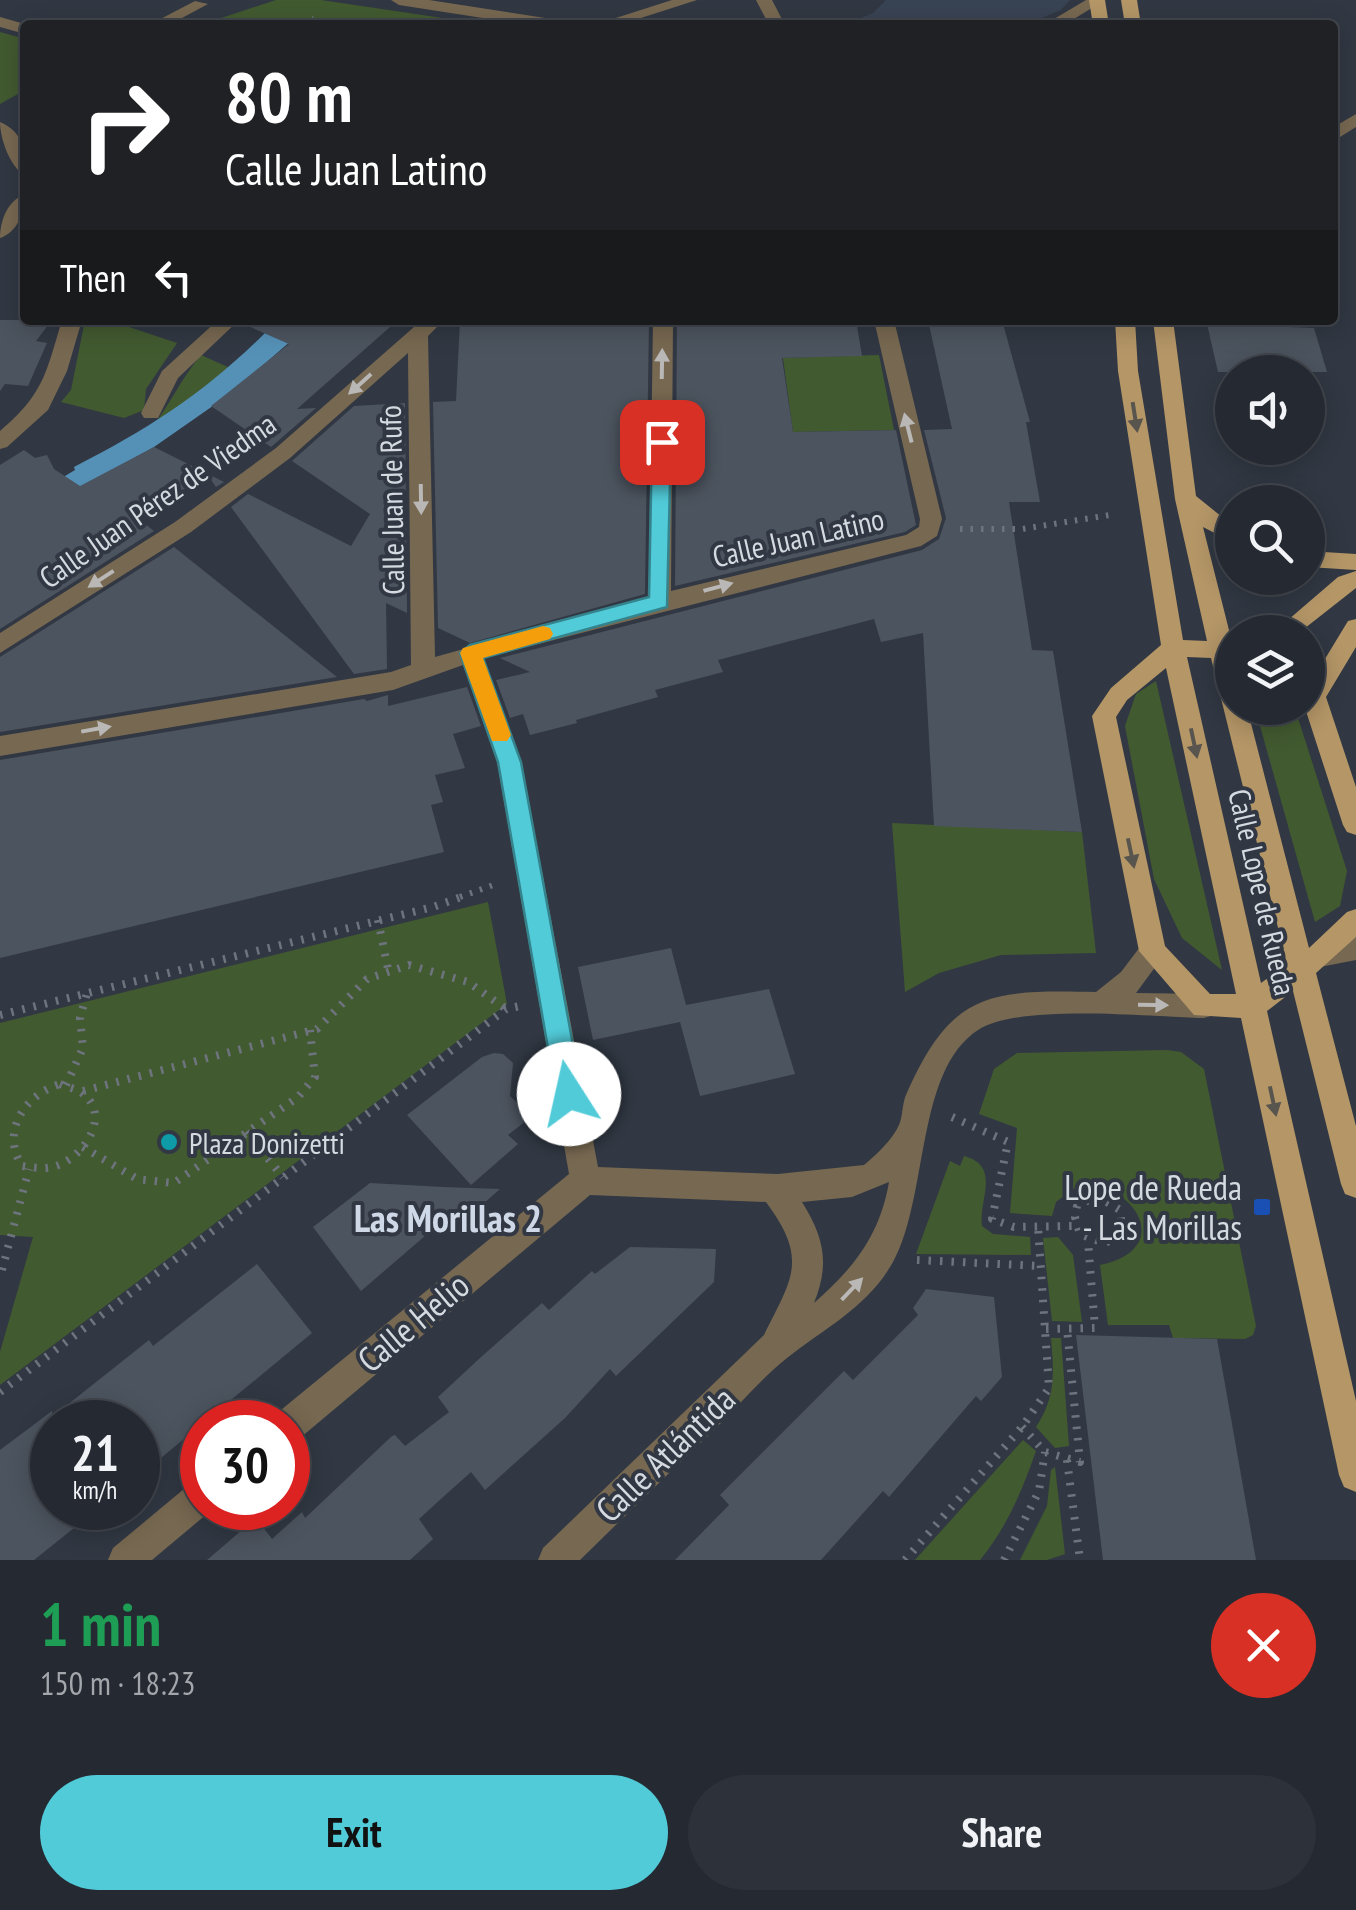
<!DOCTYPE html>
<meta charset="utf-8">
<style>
body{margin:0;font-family:"PT Sans Narrow",sans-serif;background:#2d323a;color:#f1f3f6;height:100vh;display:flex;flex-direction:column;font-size:38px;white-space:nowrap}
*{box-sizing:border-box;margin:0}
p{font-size:32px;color:#a3a7ac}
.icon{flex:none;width:55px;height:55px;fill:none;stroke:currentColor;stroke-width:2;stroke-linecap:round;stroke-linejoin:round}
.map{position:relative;height:1560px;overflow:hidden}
.side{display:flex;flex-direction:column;background:#252a32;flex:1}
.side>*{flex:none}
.top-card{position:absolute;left:20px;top:20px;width:1318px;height:305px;border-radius:10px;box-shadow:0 5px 25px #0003,0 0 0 2px #42464d;background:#202124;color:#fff;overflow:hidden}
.controls{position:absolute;left:1215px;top:355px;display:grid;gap:20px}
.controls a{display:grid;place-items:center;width:110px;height:110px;border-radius:50%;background:#252a32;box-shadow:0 5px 25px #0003,0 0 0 2px #42464d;font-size:50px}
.speed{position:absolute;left:30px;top:1400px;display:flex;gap:20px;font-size:50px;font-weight:700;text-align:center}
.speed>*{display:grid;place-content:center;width:130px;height:130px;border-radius:50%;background:#252a32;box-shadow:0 5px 25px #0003,0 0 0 2px #42464d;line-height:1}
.speed small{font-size:25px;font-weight:400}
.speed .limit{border:15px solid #d22;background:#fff;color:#111}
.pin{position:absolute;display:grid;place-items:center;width:85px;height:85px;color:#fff;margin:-42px;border-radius:20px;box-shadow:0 5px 15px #0006}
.me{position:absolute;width:110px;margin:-55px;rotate:350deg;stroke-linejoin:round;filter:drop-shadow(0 0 8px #0008)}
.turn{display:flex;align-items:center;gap:35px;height:210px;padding:0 40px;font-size:45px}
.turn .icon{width:130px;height:130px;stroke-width:2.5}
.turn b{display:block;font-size:70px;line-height:85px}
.then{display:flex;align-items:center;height:95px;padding:0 40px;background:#0003;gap:20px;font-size:38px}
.round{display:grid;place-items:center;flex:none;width:105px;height:105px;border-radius:52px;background:#2d323a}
.headline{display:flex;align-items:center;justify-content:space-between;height:170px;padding:0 40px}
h1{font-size:60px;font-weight:700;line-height:75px;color:#1e9e55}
.primary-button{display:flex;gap:20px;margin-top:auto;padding:20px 40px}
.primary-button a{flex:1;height:115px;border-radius:60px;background:#52cbd9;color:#111;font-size:40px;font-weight:700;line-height:115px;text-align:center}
.primary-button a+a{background:#2d323a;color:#f1f3f6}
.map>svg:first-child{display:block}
.built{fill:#384353}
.green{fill:#425a30}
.water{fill:#5591b7}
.building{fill:#4c545f}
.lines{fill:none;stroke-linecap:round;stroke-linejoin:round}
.path-far2{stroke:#6e747e;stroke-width:5;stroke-dasharray:1 5;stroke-linecap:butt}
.path-far1{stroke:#6e747e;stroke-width:6;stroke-dasharray:2.5 8;stroke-linecap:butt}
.path{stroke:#6e747e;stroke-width:8;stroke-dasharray:2.5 9;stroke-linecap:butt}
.minor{fill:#776851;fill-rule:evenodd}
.major{fill:#b49667;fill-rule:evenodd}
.oneway{fill:#b9b8b6}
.oneway2{fill:#58544e}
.route{fill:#52cbd9;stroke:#35848d;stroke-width:2.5}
.slow{fill:#f59e0b}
.culture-dot{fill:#0f9aa8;stroke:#313843;stroke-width:4}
.transit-dot{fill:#1a4fb4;stroke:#313843;stroke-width:4}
.labels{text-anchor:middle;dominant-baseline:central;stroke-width:8;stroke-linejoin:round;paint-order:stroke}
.street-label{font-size:30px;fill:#d5dae1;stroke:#313843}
.poi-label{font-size:30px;fill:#d5dae1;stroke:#313843;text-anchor:start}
.near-poi-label{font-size:35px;fill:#d5dae1;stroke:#313843;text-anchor:end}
.near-street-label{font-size:35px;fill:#d5dae1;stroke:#313843}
.near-neighbourhood-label{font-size:38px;font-weight:bold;fill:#cfd8e6;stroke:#313843}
</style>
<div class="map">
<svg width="1356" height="1560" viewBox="0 0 1356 1560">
<rect width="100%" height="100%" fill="#313843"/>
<polygon class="built" points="886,0 1070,0 1061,10 1025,25 844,25 873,13"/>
<g class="green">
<polygon points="276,0 321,0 456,20 446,25 200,25"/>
<polygon points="0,32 25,39 25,90 0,104"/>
<polygon points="85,320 108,320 177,343 146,389 144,410 124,418 61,402 71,390"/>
<path d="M201,355L230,368L153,426C171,403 182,377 201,355Z"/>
<polygon points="879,355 894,430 793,432 783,358"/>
<polygon points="1156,681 1222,970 1182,938 1154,879 1125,726 1136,694"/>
<polygon points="1255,708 1289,708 1298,718 1347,871 1340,906 1315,922"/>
<polygon points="892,823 1082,832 1096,953 1001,955 939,973 905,992"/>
<polygon points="488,902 507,1004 0,1385 0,1352 33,1237 0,1235 0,1023"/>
<path d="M1167,1050L1181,1052L1204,1069L1256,1326L1253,1335L1245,1339L1173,1338L1169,1325H1108L1100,1265C1170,1251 1143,1190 1083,1182L1056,1202L1052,1216L1010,1213L1017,1128L979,1114L994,1069L1017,1053Z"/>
<path d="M964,1156C1002,1166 978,1201 982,1226L993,1234L1030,1237L1031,1255L916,1254L950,1161L960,1166Z"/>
<polygon points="1058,1237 1073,1255 1082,1322 1052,1321 1043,1238"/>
<path d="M1051,1338H1061L1069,1446L1055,1448L1036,1427C1056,1397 1054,1373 1051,1338Z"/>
<path d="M1023,1440L1036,1451C1022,1491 1007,1527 980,1560H915Z"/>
<polygon points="1055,1467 1065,1554 1047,1560 1020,1560 1047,1506 1051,1470"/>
</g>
<path class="water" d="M265,333L292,340L230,394L154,447L0,534V515L75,470L74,467C150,428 203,394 265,333Z"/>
<g class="building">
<polygon points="0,320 52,320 36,341 47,343 28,386 5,384 0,391"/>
<polygon points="243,320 398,320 297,409 316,408 271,447 211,406 289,344 241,323"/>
<polygon points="460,320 649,320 645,594 470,643 438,628 433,402 456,401"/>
<polygon points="677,320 856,320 862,356 782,358 793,432 896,430 916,525 905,532 675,586"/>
<polygon points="928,320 1002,320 1030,422 1026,422 1040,502 1009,502 1032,650 1053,651 1082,832 934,826 923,633 881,642 874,619 718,660 723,672 655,690 658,697 576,720 577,723 530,735 523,714 510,718 496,680 530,672 500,658 922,550 939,539 946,518 924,430 952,429"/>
<polygon points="1207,324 1314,328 1327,372 1218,372"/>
<polygon points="405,403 407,613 386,603 387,669 354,674 231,507 248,494 351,546 370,514 292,461 354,406"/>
<polygon points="154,447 224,482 216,487 207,474 140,520 154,531 0,629 0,465 24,450 35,458 47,455 54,469 80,486"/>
<polygon points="174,547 337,677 0,732 0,657"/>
<polygon points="467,687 481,726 453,734 465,768 435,775 443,802 431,805 444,852 0,958 0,760 364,699 367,701 388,695 388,706"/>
<polygon points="671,948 686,1005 769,989 795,1074 700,1096 680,1022 593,1040 578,967"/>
<polygon points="494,1053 503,1054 513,1063 510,1096 531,1117 508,1135 518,1144 471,1185 407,1115 482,1057"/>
<polygon points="370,1183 443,1187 500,1189 449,1234 440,1223 361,1291 313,1227"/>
<polygon points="630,1247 716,1249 714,1282 616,1376 610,1369 565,1418 485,1490 471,1472 442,1498 419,1519 433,1539 410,1560 207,1560 256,1518 272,1539 302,1512 305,1518 392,1436 395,1435 405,1446 449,1412 438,1397 480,1358 542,1303 549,1310 592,1271 595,1274"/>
<polygon points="257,1264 312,1333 138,1477 138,1422 52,1422 52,1508 99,1508 34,1560 0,1560 0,1450 52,1411 52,1417 149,1340 153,1346"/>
<polygon points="926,1289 994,1297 1002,1377 981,1401 976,1396 889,1497 883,1491 821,1560 675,1560 729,1505 720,1495 844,1371 853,1380 918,1315 913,1308"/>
<polygon points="1076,1335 1217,1339 1256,1560 1103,1560"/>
</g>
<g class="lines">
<polyline class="path-far2" points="296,25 317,17"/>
<g class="path-far1">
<polyline points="960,529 1022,529 1116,514"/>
<polyline points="460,897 496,884"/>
</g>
<g class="path">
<polyline points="378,920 388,969"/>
<polyline points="0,1015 433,907 467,895"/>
<path d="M60,1084C67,1087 77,1089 82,1093C111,1114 86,1153 61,1164C48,1170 36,1168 22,1166C0,1131 25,1095 60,1084Z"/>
<polyline points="66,1085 83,1048 80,1018 87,993"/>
<polyline points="83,1091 317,1029 367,979 409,965 468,982 506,1009"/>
<polyline points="952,1117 1008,1142 992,1219 1014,1227 1075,1226"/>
<polyline points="246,1132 283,1177"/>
<polyline points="83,1147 137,1179 174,1183 298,1097 315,1077 310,1030"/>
<polygon points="1097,1196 1120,1210 1123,1237 1104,1243 1080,1234 1075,1217 1077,1206"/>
<polyline points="917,1260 1041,1266"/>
<polyline points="2,1270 29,1169"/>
<polyline points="1046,1329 1095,1328 1088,1241"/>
<polyline points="0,1392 506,1009 520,1006"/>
<polyline points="1022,1427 1045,1452 1080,1462 1067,1329"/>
<polyline points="1067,1460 1080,1560"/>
<polyline points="905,1560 1022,1427 1049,1388 1038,1227"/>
<polyline points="1004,1560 1039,1491 1045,1452"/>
</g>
<g class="minor">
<polygon points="391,0 429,0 558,20 566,25 528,25 399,5"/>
<polygon points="672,0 697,0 619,25 594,25"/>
<polygon points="756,0 772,0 785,25 769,25"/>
<polygon points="1086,0 1105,0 1064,25 1044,25"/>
<polygon points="195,1 208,4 169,25 149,25"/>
<polygon points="0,17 28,25 25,25 25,34 0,27"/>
<polygon points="1356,114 1356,127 1332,142 1332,128"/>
<path d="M0,122C24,132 25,152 25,175C10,168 0,138 0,122Z"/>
<path d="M25,194C25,211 18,232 0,238C0,221 7,201 25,194Z"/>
<path d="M62,320H82L67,371L48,410L7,447L0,449V431C44,394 46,373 62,320Z"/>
<polygon points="218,320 239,320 178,378 158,418 144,418 141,413 162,371"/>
<path d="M422,320H444L428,336L435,657L649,597L653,320H673L671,591L906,535L919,527L920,519L874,320H894L942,519L937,536L921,546L484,658L521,761L598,1167L778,1174L864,1165C876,1155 893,1139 899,1125C903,1116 902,1104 906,1095C952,990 990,990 1096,992L1121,972L1143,943L1153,939L1163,943L1167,951L1136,993L1204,994L1214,997L1218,1006L1214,1015L1204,1018C1152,1017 1019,1003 978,1030C915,1071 929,1197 893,1262C868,1307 826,1327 787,1358C764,1376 743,1401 722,1422C674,1468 627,1514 580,1560H538L543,1548L764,1335C792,1278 809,1260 766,1202L590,1195L300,1438L288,1442V1422H273L276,1414L569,1174L497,761L463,665L393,690L0,756V736L391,672L411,665L408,353L290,458L191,532L0,653V633L175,522L276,448ZM889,1182C880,1235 854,1268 814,1303C830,1264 824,1237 802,1202L852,1197Z"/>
<polygon points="1356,936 1356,960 1320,967 1310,963 1306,955 1310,947"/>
<polygon points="202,1479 202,1508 214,1508 152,1560 108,1560 113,1548 190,1484"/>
</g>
<g class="major">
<polygon points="1089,0 1105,0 1109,25 1093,25"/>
<polygon points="1121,0 1137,0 1141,25 1125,25"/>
<path d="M1115,320H1135L1138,371L1183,640L1207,641L1175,499L1153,320H1173L1196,496L1232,525V542L1203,527L1232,642V708H1247L1309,948L1347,912L1356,909V937L1316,973L1356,1126V1198L1345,1194L1341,1184L1293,991L1267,1011L1356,1401V1492L1344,1487L1339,1475L1241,1018L1194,1015L1139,951L1092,716L1111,688L1161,645L1118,371ZM1187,657L1211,658L1287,964L1261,983ZM1166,668L1236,994H1210L1165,946L1116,717L1127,700Z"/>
<polygon points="1308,551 1356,554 1356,570 1308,567"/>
<polygon points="1356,571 1356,588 1300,632 1274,632 1338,577"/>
<polygon points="1356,619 1356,647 1326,697 1356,787 1356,835 1347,832 1343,825 1305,708 1308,681 1311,682 1348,621"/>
</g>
</g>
<defs><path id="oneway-solid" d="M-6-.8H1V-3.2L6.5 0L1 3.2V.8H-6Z" transform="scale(2.5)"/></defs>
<g class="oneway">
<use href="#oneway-solid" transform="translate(662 364) rotate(-89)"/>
<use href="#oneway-solid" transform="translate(360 384) rotate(138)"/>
<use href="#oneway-solid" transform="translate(908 428) rotate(-104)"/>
<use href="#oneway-solid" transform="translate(421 499) rotate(89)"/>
<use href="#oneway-solid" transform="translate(101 579) rotate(147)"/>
<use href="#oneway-solid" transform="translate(718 587) rotate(-15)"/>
<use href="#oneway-solid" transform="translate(96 729) rotate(-10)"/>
<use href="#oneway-solid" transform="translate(1153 1005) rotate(1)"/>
<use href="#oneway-solid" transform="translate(852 1289) rotate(-46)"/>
</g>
<g class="oneway2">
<use href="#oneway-solid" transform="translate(1135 417) rotate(81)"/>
<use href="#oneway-solid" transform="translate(1194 743) rotate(78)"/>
<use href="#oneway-solid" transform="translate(1131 853) rotate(78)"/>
<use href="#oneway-solid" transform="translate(1273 1101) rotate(78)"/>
</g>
<polygon class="route" points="662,436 671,442 667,607 483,658 521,762 582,1094 579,1102 569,1106 560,1102 556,1094 498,762 460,653 470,645 649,597 652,442"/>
<polygon class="slow" points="543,626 550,628 553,634 550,639 483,658 511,735 507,741 492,741 460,653 463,648"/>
<circle class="culture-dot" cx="169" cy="1142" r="10"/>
<rect class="transit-dot" x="1252" y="1197" width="20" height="20" rx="5"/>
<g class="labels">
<g class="street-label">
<text transform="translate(157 500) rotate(-35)">Calle Juan Pérez de Viedma</text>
<text transform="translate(391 500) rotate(-91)">Calle Juan de Rufo</text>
<text transform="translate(798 537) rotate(-13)">Calle Juan Latino</text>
<text transform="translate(1263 892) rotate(77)">Calle Lope de Rueda</text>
</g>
<g class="poi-label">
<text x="189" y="1142">Plaza Donizetti</text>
</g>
<g class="near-poi-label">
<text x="1242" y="1187">Lope de Rueda<tspan x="1242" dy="40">- Las Morillas</tspan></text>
</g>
<g class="near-street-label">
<text transform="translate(413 1322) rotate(-40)">Calle Helio</text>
<text transform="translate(665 1454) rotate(-44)">Calle Atlántida</text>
</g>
<g class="near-neighbourhood-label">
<text x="448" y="1217">Las Morillas 2</text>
</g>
</g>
</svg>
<div class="controls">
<a><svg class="icon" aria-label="sound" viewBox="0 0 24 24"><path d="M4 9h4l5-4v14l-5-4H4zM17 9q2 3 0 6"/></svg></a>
<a><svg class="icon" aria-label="search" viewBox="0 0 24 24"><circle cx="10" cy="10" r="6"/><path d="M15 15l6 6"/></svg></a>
<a><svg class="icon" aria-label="layers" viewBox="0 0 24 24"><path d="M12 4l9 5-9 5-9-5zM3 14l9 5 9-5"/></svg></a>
</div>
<div class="speed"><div>21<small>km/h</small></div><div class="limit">30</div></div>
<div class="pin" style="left:662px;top:442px;background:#d93025"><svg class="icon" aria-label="arrive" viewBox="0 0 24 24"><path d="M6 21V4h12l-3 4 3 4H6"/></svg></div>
<svg class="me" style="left:569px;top:1094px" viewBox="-20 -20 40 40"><circle r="19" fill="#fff"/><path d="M0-13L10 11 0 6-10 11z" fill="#52cbd9"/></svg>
<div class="top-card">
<div class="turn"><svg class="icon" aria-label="right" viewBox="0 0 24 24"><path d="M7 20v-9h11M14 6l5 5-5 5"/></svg><div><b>80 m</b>Calle Juan Latino</div></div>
<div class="then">Then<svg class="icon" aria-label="left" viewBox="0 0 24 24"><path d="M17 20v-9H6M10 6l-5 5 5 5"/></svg></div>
</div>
</div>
<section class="side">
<div class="headline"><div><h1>1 min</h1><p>150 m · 18:23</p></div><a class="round" style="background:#d93025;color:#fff"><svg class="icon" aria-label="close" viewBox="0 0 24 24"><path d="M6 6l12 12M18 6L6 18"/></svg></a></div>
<div class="primary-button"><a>Exit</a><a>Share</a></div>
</section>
